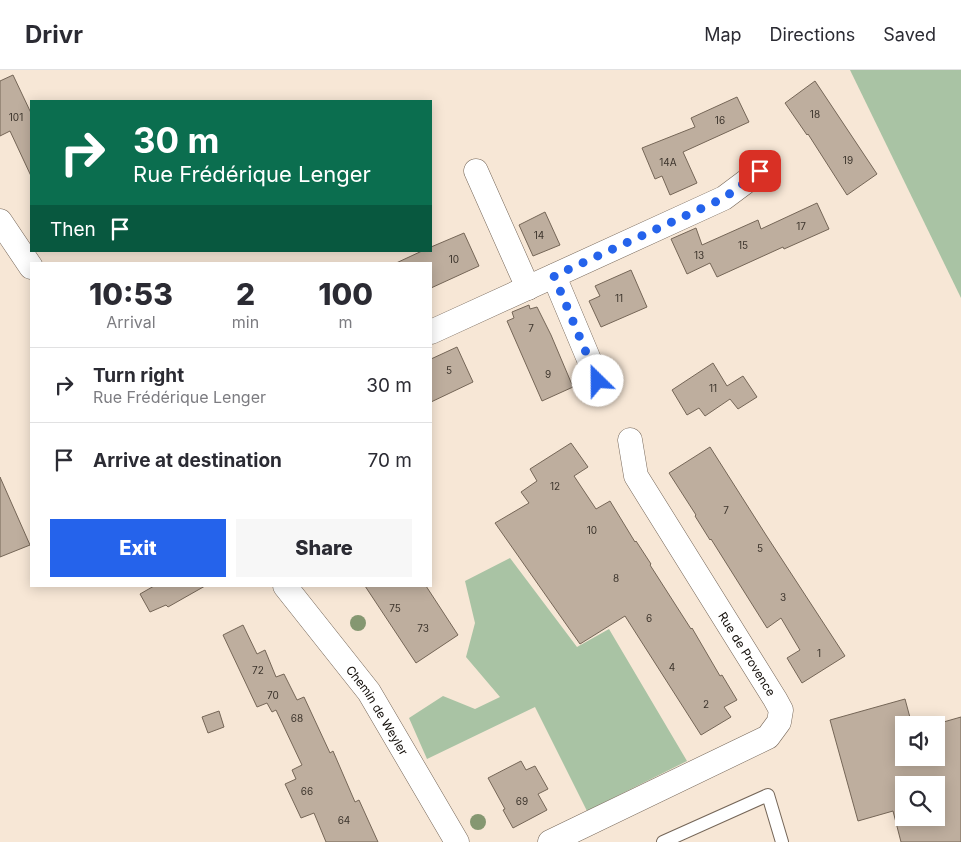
<!DOCTYPE html>
<meta charset="utf-8">
<style>
body{margin:0;font-family:Inter,sans-serif;background:#f7f7f7;color:#2b2b33;height:100vh;display:flex;flex-direction:column;font-size:19px;white-space:nowrap}
*{box-sizing:border-box;margin:0}
p{font-size:16px;color:#7c7c81}
.icon{flex:none;width:28px;height:28px;fill:none;stroke:currentColor;stroke-width:2;stroke-linecap:round;stroke-linejoin:round}
.map{position:relative;flex:1;overflow:hidden}
.side{position:absolute;left:30px;top:192px;width:402px;height:325px;display:flex;flex-direction:column;background:#fff;border-radius:0px;box-shadow:0 2px 12px #0003}
.side>*{flex:none}
.hud{position:absolute;left:30px;top:30px;width:402px;height:152px;border-radius:0px;box-shadow:0 2px 12px #0003;background:#0b6e4f;color:#fff;overflow:hidden}
.buttons{position:absolute;left:895px;top:646px;display:grid;gap:10px}
.buttons a{display:grid;place-items:center;width:50px;height:50px;border-radius:0px;background:#fff;box-shadow:0 2px 12px #0003;font-size:25px}
.pin{position:absolute;display:grid;place-items:center;width:42px;height:42px;color:#fff;margin:-21px;border-radius:10px;box-shadow:0 2px 8px #0006}
.me{position:absolute;width:55px;margin:-28px;rotate:337deg;stroke-linejoin:round;filter:drop-shadow(0 0 4px #0008)}
.turn{display:flex;align-items:center;gap:18px;height:105px;padding:0 20px;font-size:22px}
.turn .icon{width:65px;height:65px;stroke-width:2.5}
.turn b{display:block;font-size:35px;line-height:42px}
.then{display:flex;align-items:center;height:48px;padding:0 20px;background:#0003;gap:10px;font-size:19px}
.eta{display:flex;justify-content:space-evenly;align-items:center;height:85px;text-align:center}
.eta b{font-size:30px;font-weight:800;line-height:35px}
.action{display:flex;gap:10px;margin-top:auto;padding:10px 20px}
.action a{flex:1;height:58px;border-radius:0px;background:#2563eb;color:#fff;font-size:20px;font-weight:800;line-height:58px;text-align:center}
.action a+a{background:#f7f7f7;color:#2b2b33}
ul{padding:0;list-style:none}
li{display:flex;align-items:center;gap:15px;height:75px;padding:0 20px;border-top:1px solid #e1e1e2}
li div{flex:1}
li b{display:block;font-size:19px}
li em{font-style:normal}
header{display:flex;align-items:center;gap:30px;box-sizing:border-box;height:70px;padding:0 25px;background:#fff;border-bottom:1px solid #e1e1e2}
header strong{font-size:24px}
nav{display:flex;gap:28px;margin-inline-start:auto;font-size:18px}
.map>svg:first-child{display:block}
.green{fill:#a9c3a4}
.building{fill:#beae9e;stroke:#756657;fill-rule:evenodd}
.lines{fill:none;stroke-linecap:round;stroke-linejoin:round}
.service-casing{stroke:#756658;stroke-width:14}
.minor-casing{stroke:#756658;stroke-width:25}
.service{stroke:#fff;stroke-width:12}
.minor{stroke:#fff;stroke-width:24}
.tree{fill:#859771}
.route{stroke:#2563eb;stroke-width:9;stroke-dasharray:0 16.2}
.labels{text-anchor:middle;dominant-baseline:central;stroke-width:4.5;stroke-linejoin:round;paint-order:stroke}
.number-label{font-size:10px;fill:#3c342c}
.street-label{font-size:12px;fill:#100b06;stroke:#fff}
</style>
<header>
<strong>Drivr</strong>
<nav><a>Map</a><a>Directions</a><a>Saved</a></nav>
</header>
<div class="map">
<svg width="961" height="772" viewBox="0 0 961 772">
<rect width="100%" height="100%" fill="#f7e7d6"/>
<g class="green">
<polygon points="850,0 961,0 961,228"/>
<polygon points="510,488 577,577 609,559 687,691 587,741 535,637 427,689 409,648 443,626 475,639 500,627 466,587 475,553 465,511"/>
</g>
<g class="building">
<polygon points="13,5 31,43 31,106 10,61 0,66 0,11"/>
<polygon points="815,11 877,104 847,125 808,64 807,65 785,33"/>
<polygon points="737,27 749,52 683,82 697,113 670,125 662,106 655,109 642,78 695,57 691,48"/>
<polygon points="817,133 829,159 784,179 783,177 717,207 710,193 687,204 671,169 696,158 702,175 758,150 761,159"/>
<polygon points="545,142 560,175 533,186 519,155"/>
<polygon points="464,163 479,196 431,218 431,194 394,194 422,181 431,181 431,177"/>
<polygon points="631,200 647,237 601,257 589,231 600,226 595,216"/>
<polygon points="529,235 530,239 537,237 551,265 573,317 542,331 507,251 514,248 512,242"/>
<polygon points="457,277 473,312 431,332 431,289"/>
<polygon points="713,293 727,316 743,306 757,327 738,339 730,329 705,346 699,338 687,345 672,320"/>
<polygon points="571,373 588,397 574,406 596,439 610,431 635,472 636,471 651,494 650,495 691,559 692,558 720,606 722,605 737,630 724,637 731,647 701,665 625,546 580,574 495,453 529,433 521,422 537,411 530,399"/>
<polygon points="710,377 766,465 845,586 802,613 787,588 800,580 781,548 767,558 711,469 710,470 695,446 696,445 669,403"/>
<polygon points="0,407 30,475 0,487"/>
<polygon points="154,516 205,516 168,537 166,535 150,542 140,524"/>
<polygon points="365,516 426,516 458,565 416,593"/>
<polygon points="243,555 257,584 265,580 276,607 284,604 297,630 304,627 330,683 333,681 355,732 359,730 378,772 326,772 314,743 301,748 285,714 296,709 292,700 302,695 276,640 272,642 267,633 257,637 223,565"/>
<path d="M905,629L912,655H904V688H936V655H933L961,647V772H901L893,741L858,751L830,650ZM904,715H936V748H904Z"/>
<polygon points="219,641 224,657 208,663 202,647"/>
<polygon points="521,691 526,700 535,696 548,719 538,724 547,740 513,758 503,740 505,739 488,708"/>
</g>
<g class="lines">
<defs>
<polyline id="service" points="663,772 768,725 782,772"/>
<g id="minor">
<polyline points="476,101 528,218"/>
<polyline points="0,151 31,197"/>
<polyline points="554,206 598,311"/>
<polyline points="431,262 724,128 760,101"/>
<path id="s1" d="M285,516L369,622L457,772"/>
<polyline points="550,772 768,667 779,652 781,640 775,629 636,406 630,370"/>
</g>
</defs>
<use href="#service" class="service-casing"/>
<use href="#minor" class="minor-casing"/>
<use href="#service" class="service"/>
<use href="#minor" class="minor"/>
</g>
<g class="tree">
<circle cx="358" cy="553" r="8"/>
<circle cx="478" cy="752" r="8"/>
</g>
<g class="lines">
<polyline class="route" points="598,311 554,206 724,128 760,101"/>
</g>
<g class="labels">
<g class="number-label">
<text x="815" y="44">18</text>
<text x="16" y="47">101</text>
<text x="720" y="50">16</text>
<text x="848" y="90">19</text>
<text x="668" y="92">14A</text>
<text x="801" y="156">17</text>
<text x="539" y="165">14</text>
<text x="743" y="175">15</text>
<text x="699" y="185">13</text>
<text x="454" y="189">10</text>
<text x="619" y="228">11</text>
<text x="531" y="258">7</text>
<text x="449" y="300">5</text>
<text x="548" y="304">9</text>
<text x="713" y="318">11</text>
<text x="555" y="416">12</text>
<text x="726" y="440">7</text>
<text x="592" y="460">10</text>
<text x="760" y="478">5</text>
<text x="616" y="508">8</text>
<text x="783" y="527">3</text>
<text x="395" y="538">75</text>
<text x="649" y="548">6</text>
<text x="423" y="558">73</text>
<text x="819" y="583">1</text>
<text x="672" y="597">4</text>
<text x="258" y="600">72</text>
<text x="273" y="625">70</text>
<text x="706" y="634">2</text>
<text x="297" y="648">68</text>
<text x="307" y="721">66</text>
<text x="522" y="731">69</text>
<text x="344" y="750">64</text>
</g>
<g class="street-label">
<text transform="translate(747 584) rotate(58)">Rue de Provence</text>
<text stroke="none"><textPath href="#s1" startOffset="155">Chemin de Weyler</textPath></text>
</g>
</g>
</svg>
<div class="buttons">
<a><svg class="icon" aria-label="sound" viewBox="0 0 24 24"><path d="M4 9h4l5-4v14l-5-4H4zM17 9q2 3 0 6"/></svg></a>
<a><svg class="icon" aria-label="search" viewBox="0 0 24 24"><circle cx="10" cy="10" r="6"/><path d="M15 15l6 6"/></svg></a>
</div>
<div class="pin" style="left:760px;top:101px;background:#d93025"><svg class="icon" aria-label="arrive" viewBox="0 0 24 24"><path d="M6 21V4h12l-3 4 3 4H6"/></svg></div>
<svg class="me" style="left:598px;top:311px" viewBox="-20 -20 40 40"><circle r="19" fill="#fff"/><path d="M0-13L10 11 0 6-10 11z" fill="#2563eb"/></svg>
<div class="hud">
<div class="turn"><svg class="icon" aria-label="right" viewBox="0 0 24 24"><path d="M7 20v-9h11M14 6l5 5-5 5"/></svg><div><b>30 m</b>Rue Frédérique Lenger</div></div>
<div class="then">Then<svg class="icon" aria-label="arrive" viewBox="0 0 24 24"><path d="M6 21V4h12l-3 4 3 4H6"/></svg></div>
</div>
<section class="side">
<div class="eta">
<div><b>10:53</b><p>Arrival</p></div>
<div><b>2</b><p>min</p></div>
<div><b>100</b><p>m</p></div>
</div>
<ul>
<li><svg class="icon" aria-label="right" viewBox="0 0 24 24"><path d="M7 20v-9h11M14 6l5 5-5 5"/></svg><div><b>Turn right</b><p>Rue Frédérique Lenger</p></div><em>30 m</em></li>
<li><svg class="icon" aria-label="arrive" viewBox="0 0 24 24"><path d="M6 21V4h12l-3 4 3 4H6"/></svg><div><b>Arrive at destination</b></div><em>70 m</em></li>
</ul>
<div class="action"><a>Exit</a><a>Share</a></div>
</section>
</div>
